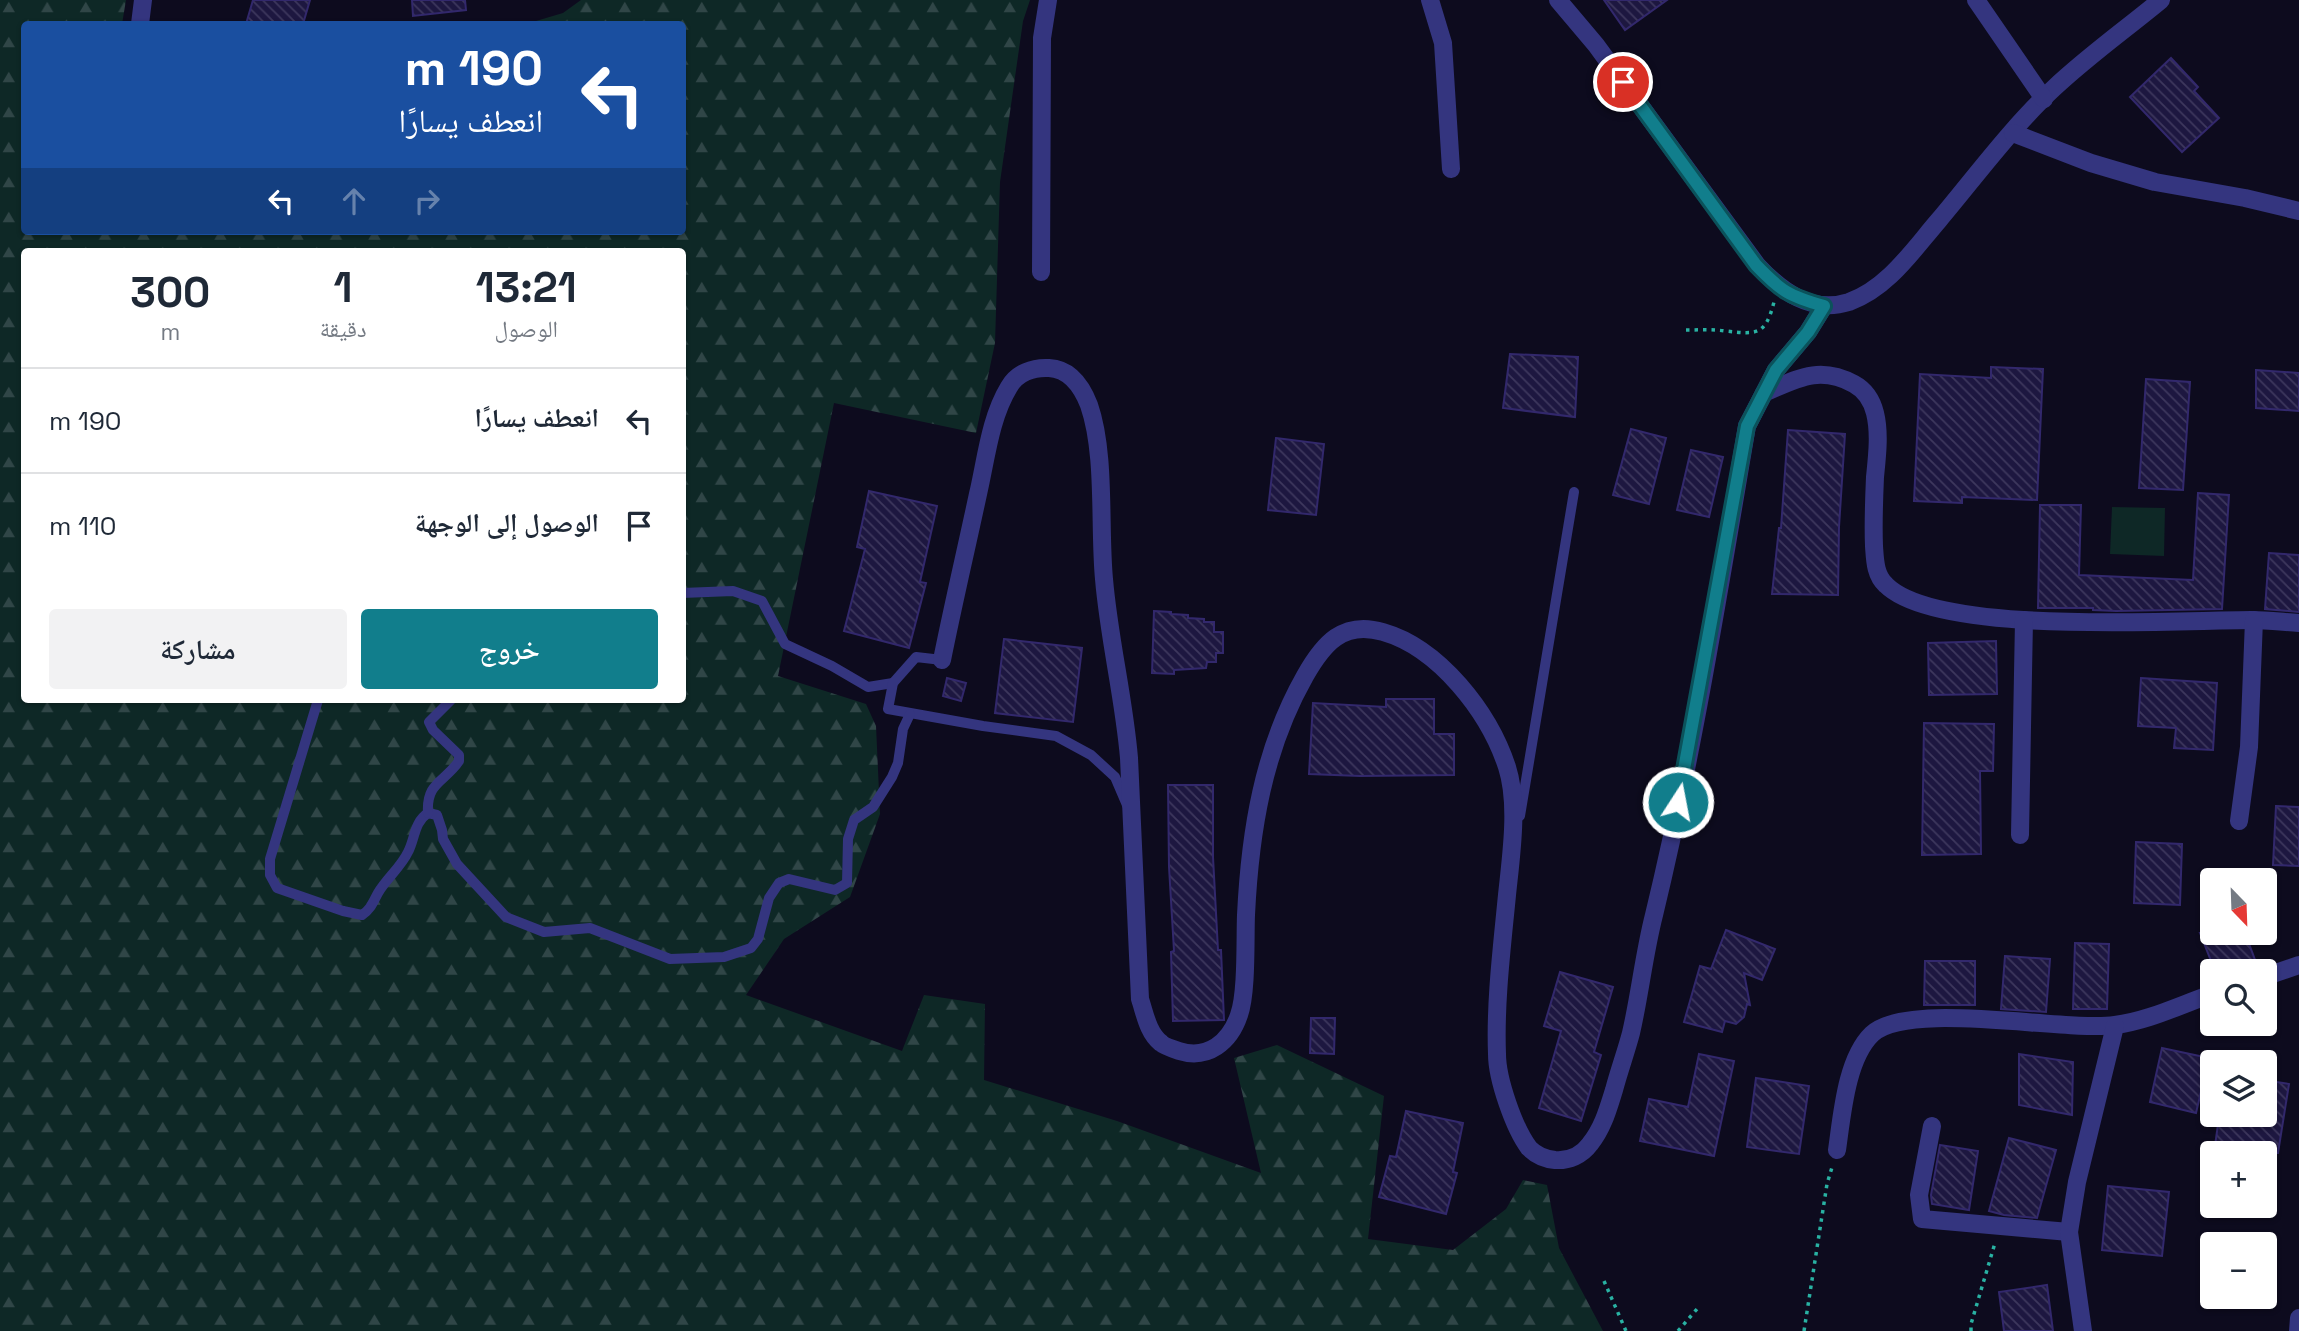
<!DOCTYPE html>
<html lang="ar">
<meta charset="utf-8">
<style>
body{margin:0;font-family:"Space Grotesk","Noto Naskh Arabic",sans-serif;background:#f2f2f3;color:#1f2937;direction:rtl;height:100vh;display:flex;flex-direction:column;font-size:26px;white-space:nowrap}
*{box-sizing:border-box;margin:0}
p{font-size:23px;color:#747a83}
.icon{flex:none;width:38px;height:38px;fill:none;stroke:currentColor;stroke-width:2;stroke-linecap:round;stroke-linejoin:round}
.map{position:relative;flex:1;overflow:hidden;direction:ltr}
.side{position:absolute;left:21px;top:248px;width:665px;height:455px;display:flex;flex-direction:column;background:#fff;border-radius:7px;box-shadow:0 2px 5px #0004;direction:rtl}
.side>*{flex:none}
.hud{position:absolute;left:21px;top:21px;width:665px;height:214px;border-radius:7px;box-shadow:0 2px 5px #0004;direction:rtl;background:#1a4fa0;color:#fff;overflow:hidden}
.needle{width:46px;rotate:157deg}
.buttons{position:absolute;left:2200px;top:868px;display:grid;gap:14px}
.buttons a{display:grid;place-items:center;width:77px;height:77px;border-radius:7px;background:#fff;box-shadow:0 2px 5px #0004;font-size:35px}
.pin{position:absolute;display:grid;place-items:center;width:60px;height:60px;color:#fff;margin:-30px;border:4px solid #fff;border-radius:50%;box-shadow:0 2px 7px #0007}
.me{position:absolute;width:77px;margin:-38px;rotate:11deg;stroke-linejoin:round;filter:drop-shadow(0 0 5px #0008)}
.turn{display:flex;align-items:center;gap:24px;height:147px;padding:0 28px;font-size:32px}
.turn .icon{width:91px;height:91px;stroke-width:2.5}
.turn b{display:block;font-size:49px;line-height:60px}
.lanes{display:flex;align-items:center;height:66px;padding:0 28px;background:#0003;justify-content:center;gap:35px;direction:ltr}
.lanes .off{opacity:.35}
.eta{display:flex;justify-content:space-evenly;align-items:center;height:119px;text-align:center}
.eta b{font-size:42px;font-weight:600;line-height:49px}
.cta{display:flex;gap:14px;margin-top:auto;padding:14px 28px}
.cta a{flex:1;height:80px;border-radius:7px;background:#117e8c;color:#fff;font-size:28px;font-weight:600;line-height:80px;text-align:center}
.cta a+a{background:#f2f2f3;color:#1f2937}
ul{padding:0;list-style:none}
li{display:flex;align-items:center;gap:21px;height:105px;padding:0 28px;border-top:2px solid #e0e1e3}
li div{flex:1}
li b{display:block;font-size:26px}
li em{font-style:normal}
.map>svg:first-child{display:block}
.forest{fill:url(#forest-firs);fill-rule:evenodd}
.garden{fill:#0e2826}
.building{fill:url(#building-back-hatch);stroke:#32286c;stroke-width:2}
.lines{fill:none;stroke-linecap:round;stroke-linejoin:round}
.path{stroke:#29b2a3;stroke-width:3.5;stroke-dasharray:3.5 5;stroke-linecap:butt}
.lane{stroke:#34357f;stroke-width:10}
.street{stroke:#34357f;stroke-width:18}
.route-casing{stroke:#0b525b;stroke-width:18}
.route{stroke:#117e8c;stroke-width:12}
</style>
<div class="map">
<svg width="2299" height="1331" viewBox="0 0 2299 1331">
<defs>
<pattern id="forest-firs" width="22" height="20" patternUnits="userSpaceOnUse" patternTransform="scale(1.75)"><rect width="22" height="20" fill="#0e2826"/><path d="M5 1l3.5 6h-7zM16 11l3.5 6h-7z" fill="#304647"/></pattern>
<pattern id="building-back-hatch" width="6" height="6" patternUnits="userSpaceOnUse" patternTransform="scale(1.75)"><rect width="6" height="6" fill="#1d1740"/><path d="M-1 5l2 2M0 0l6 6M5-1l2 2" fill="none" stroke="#3d375d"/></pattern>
</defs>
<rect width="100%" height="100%" fill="#0d0b1e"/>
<path class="forest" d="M0,0H126L122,24H24V231H682V24H526L563,13L581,0H1030L1023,21L1000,182L995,343L976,433L834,403L778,676L866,704L876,726L880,814L850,897L784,939L746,995L902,1051L924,995L985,1004L984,1080L1117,1121L1261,1173L1234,1058L1277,1045L1384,1096L1368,1239L1453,1250L1506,1209L1523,1180L1547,1185L1559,1248L1603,1331H0ZM24,252H682V700H24Z"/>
<polygon class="garden" points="2112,507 2165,508 2164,556 2110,554"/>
<g class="building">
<polygon points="253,0 310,0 303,24 246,24"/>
<polygon points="412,0 465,0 466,10 413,16"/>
<polygon points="1604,0 1667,0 1625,30"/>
<polygon points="2171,58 2198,87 2194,91 2219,118 2182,152 2130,97"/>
<polygon points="1510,354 1578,357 1575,417 1503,408"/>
<polygon points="1991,367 2043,369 2037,500 1962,497 1962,503 1914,501 1920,374 1991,378"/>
<polygon points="2256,370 2299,373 2299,411 2256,408"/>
<polygon points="2146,379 2190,382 2183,490 2139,488"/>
<polygon points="1631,429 1666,438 1649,504 1613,495"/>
<polygon points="1788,430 1845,434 1839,527 1838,595 1772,594 1779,528 1781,528"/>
<polygon points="1276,438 1324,444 1316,515 1268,510"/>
<polygon points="1691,450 1723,457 1709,517 1677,510"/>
<polygon points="869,491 937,506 920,582 926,583 909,648 844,631 865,549 857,547"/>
<polygon points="2198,493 2229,495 2222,609 2116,611 2093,610 2093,608 2038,608 2040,505 2081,505 2079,575 2193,580"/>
<polygon points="2269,553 2299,555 2299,612 2265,609"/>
<polygon points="1154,611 1171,612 1171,614 1188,615 1188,618 1204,619 1204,622 1214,622 1214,632 1223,632 1223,653 1216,653 1216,662 1207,662 1206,668 1174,670 1174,674 1152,673"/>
<polygon points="1004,639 1082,648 1073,722 995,713"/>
<polygon points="1996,641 1997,694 1929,695 1928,643"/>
<polygon points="947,678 966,683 961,701 943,696"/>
<polygon points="2141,678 2217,683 2213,750 2174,748 2176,728 2138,726"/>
<polygon points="1386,699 1434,699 1434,734 1454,734 1454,775 1360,776 1309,774 1313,703 1386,707"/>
<polygon points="1924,723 1994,724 1993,771 1980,771 1981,854 1922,855"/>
<polygon points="1168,785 1213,785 1213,857 1218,950 1221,950 1224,1020 1173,1021 1171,952 1174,951 1169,867"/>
<polygon points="2276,806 2299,807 2299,866 2273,865"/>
<polygon points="2136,842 2182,844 2180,905 2134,903"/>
<polygon points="1726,930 1775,949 1762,980 1744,973 1750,1005 1747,1004 1744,1017 1736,1024 1725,1021 1722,1032 1684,1022 1700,966 1711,969"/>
<polygon points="2200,933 2245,933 2258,968 2254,971 2215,971"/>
<polygon points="2075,943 2109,944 2107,1009 2073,1009"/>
<polygon points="2005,956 2050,959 2046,1012 2001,1009"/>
<polygon points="1925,961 1975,961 1975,1005 1924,1005"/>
<polygon points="1560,972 1613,987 1594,1052 1601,1055 1581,1121 1539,1108 1561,1031 1544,1026"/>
<polygon points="1311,1018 1335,1018 1334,1054 1310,1053"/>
<polygon points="2162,1048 2209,1058 2196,1113 2150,1102"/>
<polygon points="1699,1054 1734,1061 1714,1156 1640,1141 1649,1099 1688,1107"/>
<polygon points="2019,1054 2073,1062 2072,1115 2019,1105"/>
<polygon points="1756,1078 1809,1086 1799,1154 1747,1147"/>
<polygon points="2264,1080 2289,1084 2278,1153 2214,1153 2219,1117 2264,1115"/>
<polygon points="1406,1111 1463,1123 1453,1172 1457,1173 1446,1214 1379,1197 1390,1156 1396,1157"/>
<polygon points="2009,1138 2056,1150 2037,1218 2004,1215 1989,1211"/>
<polygon points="1940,1145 1978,1151 1969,1210 1932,1204 1931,1195"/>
<polygon points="2108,1186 2169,1192 2162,1256 2102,1250"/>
<polygon points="2047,1285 2053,1331 2004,1331 1999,1292"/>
</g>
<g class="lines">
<g class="path">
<path d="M1686,330C1699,330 1712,329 1725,331C1756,334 1765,337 1774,302"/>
<polyline points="1604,1281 1626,1331"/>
<polyline points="1678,1331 1697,1309"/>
<polyline points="1804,1331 1827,1184 1833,1164"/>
<polyline points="1971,1331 1971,1324 1995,1243"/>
</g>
<g class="lane">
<polyline points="682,593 733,591 762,601 785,644 832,666 868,687 893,683"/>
<polyline points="942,660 916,657 893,683 888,709 983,726 1056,736 1091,755 1115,777 1127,805"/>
<path d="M318,700L270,859V875L277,888L343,911L362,915C371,909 373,902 378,893C386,879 401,867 408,852C415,839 414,822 428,813L437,815L442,830L443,839L457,864L506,917L544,932L590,928L670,959L724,957L751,948L758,939L769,898L779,883L789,879L835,890L847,883L848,839L854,820L873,807L892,777L898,763L903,729L910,714"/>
<path d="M428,813C426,782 445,782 459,761V755L433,730L429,722L451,700"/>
<polyline points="1520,816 1574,492"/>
</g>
<g class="street">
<polyline points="1430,0 1443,43 1451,169"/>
<path d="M1558,0L1596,45L1757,265C1781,291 1811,314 1849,302C1888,288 1913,250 1939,220C1976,176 2012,127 2054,88C2088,56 2126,29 2161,0"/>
<polyline points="1976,0 2044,99"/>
<polyline points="140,24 143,0"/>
<polyline points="2013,133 2091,163 2155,182 2245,198 2299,211"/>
<polyline points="1041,272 1042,38 1048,0"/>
<path d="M1764,393C1797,379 1819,365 1854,384C1865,390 1872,401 1875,413C1880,433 1877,457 1875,477C1874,500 1873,522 1874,546C1875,560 1875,575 1886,585C1937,636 2175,620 2251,620C2267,620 2283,622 2299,623"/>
<path d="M942,660C953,605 966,550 978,494C986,460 990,418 1009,387C1017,373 1033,367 1049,368C1070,369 1082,387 1089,405C1106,454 1099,527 1104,579C1109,639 1124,698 1129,758L1140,999C1145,1014 1148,1033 1161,1043C1164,1046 1176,1050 1179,1051C1208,1060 1230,1042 1239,1015C1247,993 1245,940 1246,915C1250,832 1263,750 1305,676C1323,644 1343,620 1383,632C1439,648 1489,712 1507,767C1519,804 1511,856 1507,895C1502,947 1495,1002 1497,1054C1497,1079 1514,1128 1529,1148C1536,1155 1545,1159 1555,1160C1569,1161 1582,1155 1590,1144C1603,1128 1608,1109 1614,1090C1619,1071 1626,1052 1631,1033C1640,994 1644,954 1654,915C1693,754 1719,590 1747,426L1776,370L1808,332L1824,306"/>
<polyline points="2239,821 2249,747 2254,620"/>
<polyline points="2020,835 2024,620"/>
<polyline points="2264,977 2299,965"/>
<polyline points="1932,1126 1919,1195 1922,1219 2069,1232"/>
<path d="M1837,1150C1842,1116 1846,1059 1872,1034C1908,1000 2063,1032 2115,1025C2148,1021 2180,1005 2212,994"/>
<polyline points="2083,1331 2069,1232 2077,1182 2115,1026"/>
<polyline points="2298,1331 2299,1318"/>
</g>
</g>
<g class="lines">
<defs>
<path id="route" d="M1623,82L1756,265C1782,292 1789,296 1824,306L1808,332L1776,370L1747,426L1678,802"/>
</defs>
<use href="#route" class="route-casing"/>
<use href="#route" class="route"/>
</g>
</svg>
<div class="buttons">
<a><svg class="needle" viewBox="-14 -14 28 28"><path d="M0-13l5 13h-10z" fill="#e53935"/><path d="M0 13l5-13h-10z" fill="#747a83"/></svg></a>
<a><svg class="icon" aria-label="search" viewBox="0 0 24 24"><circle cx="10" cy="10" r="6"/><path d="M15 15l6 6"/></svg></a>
<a><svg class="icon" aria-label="layers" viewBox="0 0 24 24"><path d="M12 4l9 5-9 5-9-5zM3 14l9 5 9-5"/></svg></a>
<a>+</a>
<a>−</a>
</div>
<div class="pin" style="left:1623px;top:82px;background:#d93025"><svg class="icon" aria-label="arrive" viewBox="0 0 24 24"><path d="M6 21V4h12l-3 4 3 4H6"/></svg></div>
<svg class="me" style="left:1678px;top:802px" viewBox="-20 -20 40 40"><circle r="17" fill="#117e8c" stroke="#fff" stroke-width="3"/><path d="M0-11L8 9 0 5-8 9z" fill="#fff"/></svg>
<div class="hud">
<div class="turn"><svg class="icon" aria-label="left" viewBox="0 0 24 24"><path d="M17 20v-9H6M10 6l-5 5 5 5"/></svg><div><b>190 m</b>انعطف يسارًا</div></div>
<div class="lanes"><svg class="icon" aria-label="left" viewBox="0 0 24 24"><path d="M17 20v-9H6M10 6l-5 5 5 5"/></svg><svg class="icon off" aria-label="ahead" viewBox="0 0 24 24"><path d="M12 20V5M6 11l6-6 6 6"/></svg><svg class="icon off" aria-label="right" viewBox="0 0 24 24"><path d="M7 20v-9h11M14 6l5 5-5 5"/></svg></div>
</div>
<section class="side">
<div class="eta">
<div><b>13:21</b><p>الوصول</p></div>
<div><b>1</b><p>دقيقة</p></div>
<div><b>300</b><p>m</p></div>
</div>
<ul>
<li><svg class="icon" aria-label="left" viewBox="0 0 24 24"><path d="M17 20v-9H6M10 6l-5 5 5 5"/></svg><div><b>انعطف يسارًا</b></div><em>190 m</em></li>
<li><svg class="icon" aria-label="arrive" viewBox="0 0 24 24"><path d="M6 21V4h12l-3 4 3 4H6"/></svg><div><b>الوصول إلى الوجهة</b></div><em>110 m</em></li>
</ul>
<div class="cta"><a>خروج</a><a>مشاركة</a></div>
</section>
</div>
